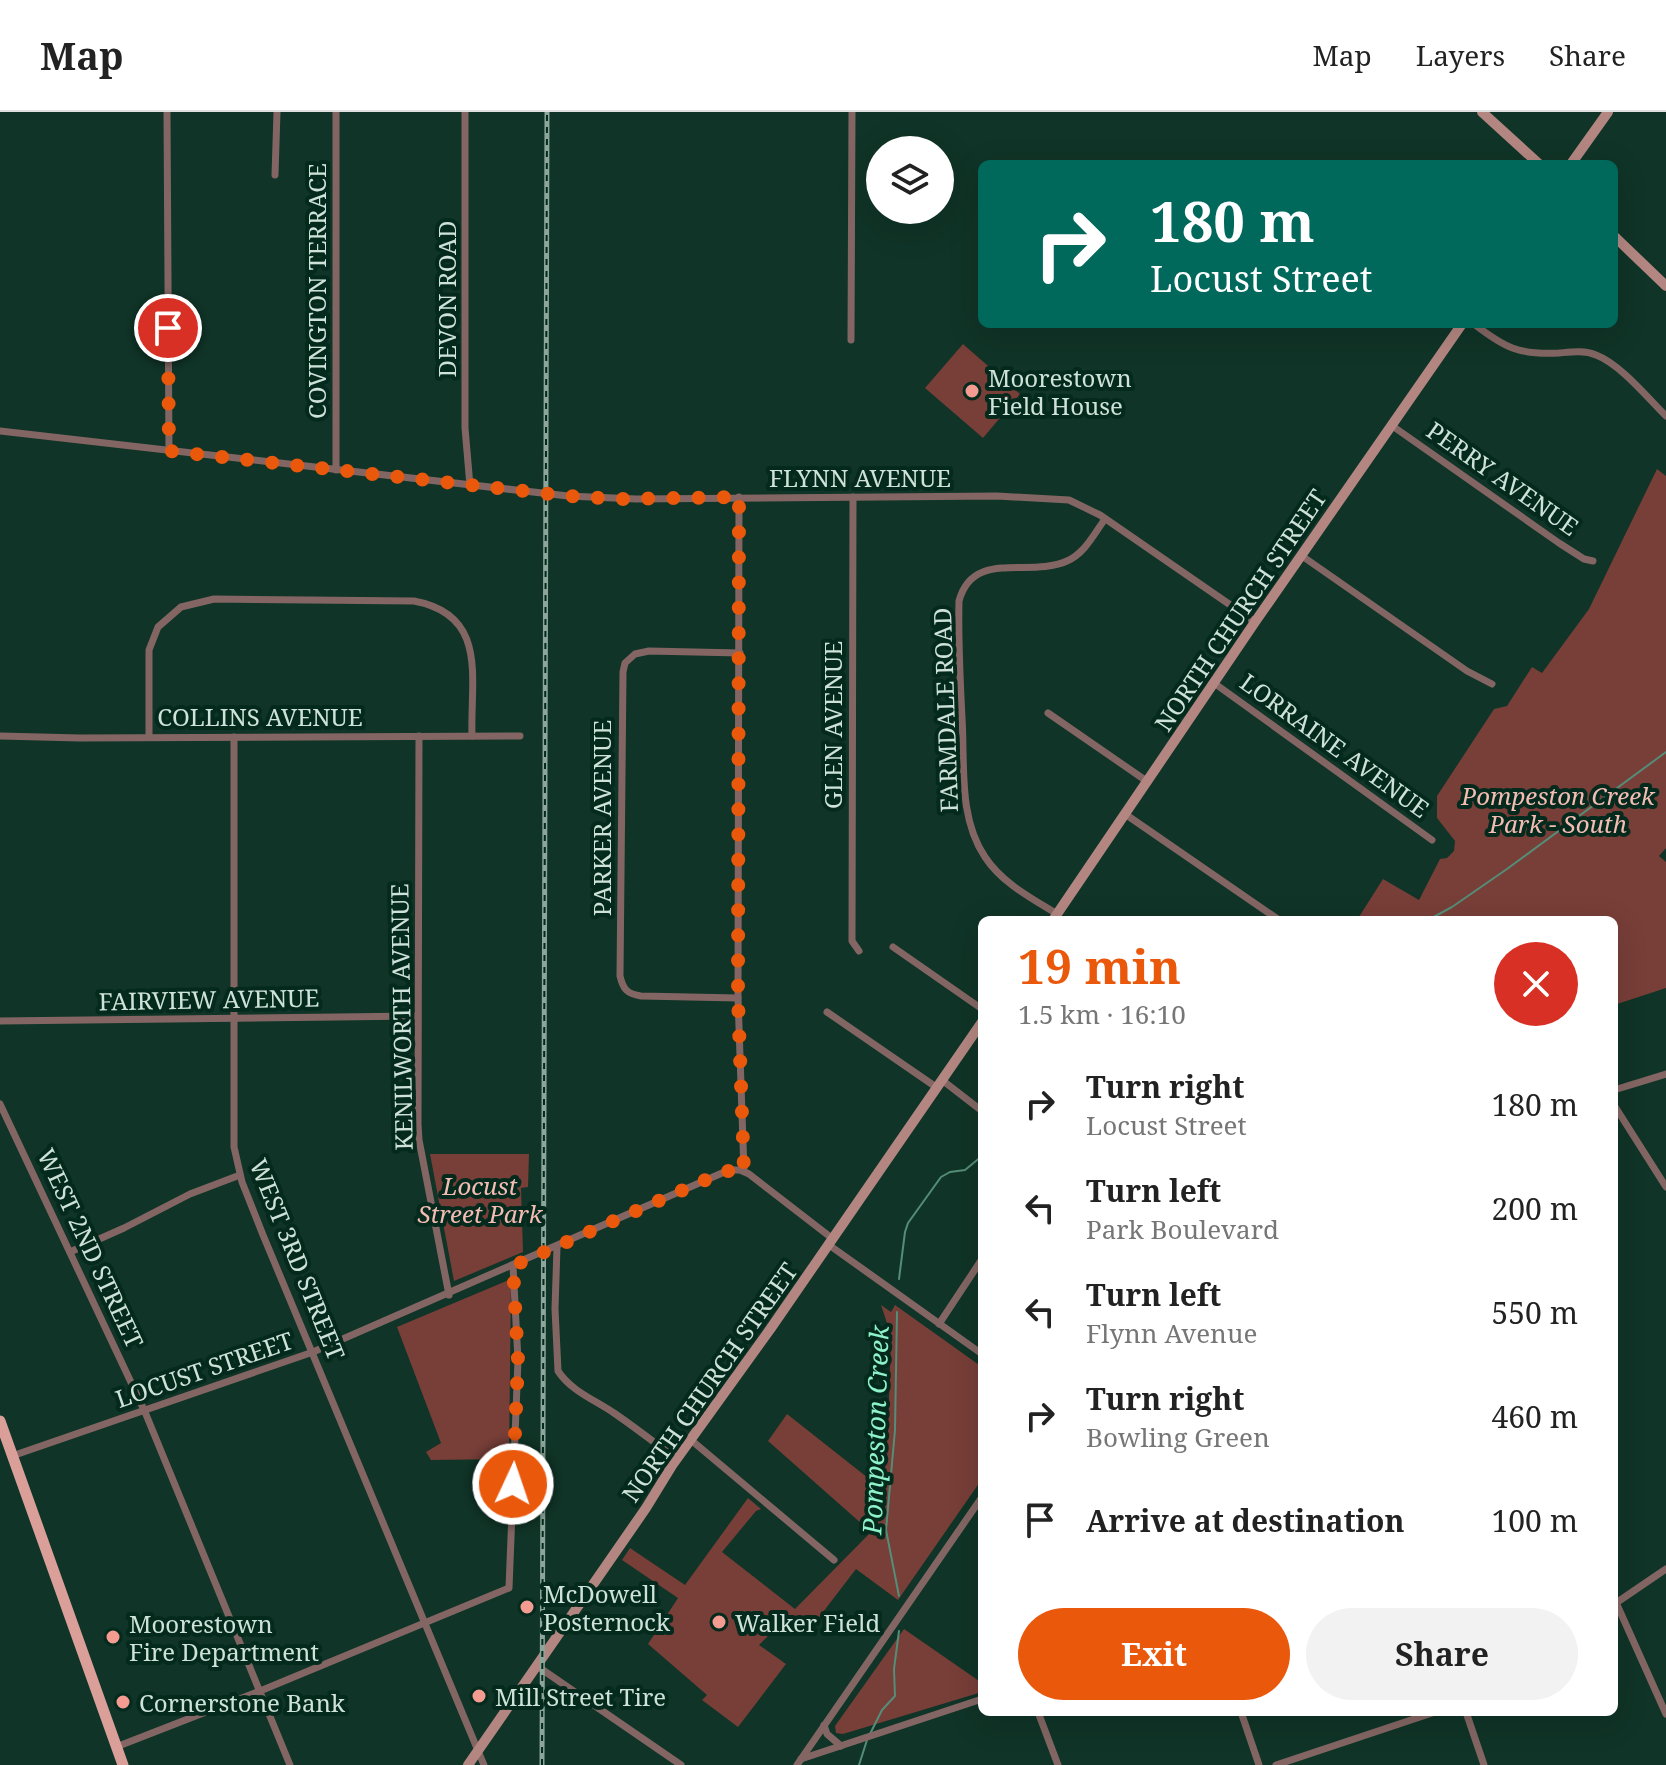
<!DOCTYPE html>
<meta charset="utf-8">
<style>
body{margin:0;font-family:"Noto Serif",serif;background:#f2f2f2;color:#222;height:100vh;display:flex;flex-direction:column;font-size:30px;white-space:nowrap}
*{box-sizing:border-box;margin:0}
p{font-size:26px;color:#767676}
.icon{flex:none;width:44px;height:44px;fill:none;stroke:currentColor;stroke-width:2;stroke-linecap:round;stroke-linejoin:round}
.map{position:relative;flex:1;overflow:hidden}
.details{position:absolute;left:978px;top:804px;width:640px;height:800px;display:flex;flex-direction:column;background:#fff;border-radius:12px;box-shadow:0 8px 32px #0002}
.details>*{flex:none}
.hud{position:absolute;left:978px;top:48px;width:640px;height:168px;border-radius:12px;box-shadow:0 8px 32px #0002;background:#00695c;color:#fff;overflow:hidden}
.controls{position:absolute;left:866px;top:24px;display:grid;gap:16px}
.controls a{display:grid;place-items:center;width:88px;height:88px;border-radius:50%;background:#fff;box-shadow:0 8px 32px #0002;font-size:40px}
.pin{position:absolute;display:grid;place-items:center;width:68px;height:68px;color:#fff;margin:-34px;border:4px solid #fff;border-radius:50%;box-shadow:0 2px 8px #0007}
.me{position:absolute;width:88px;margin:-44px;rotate:3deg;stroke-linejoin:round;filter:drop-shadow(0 0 6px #0008)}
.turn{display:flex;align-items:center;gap:28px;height:168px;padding:0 40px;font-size:36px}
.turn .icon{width:104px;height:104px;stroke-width:2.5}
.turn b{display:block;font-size:56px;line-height:68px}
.round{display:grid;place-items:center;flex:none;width:84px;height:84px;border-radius:42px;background:#f2f2f2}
.headline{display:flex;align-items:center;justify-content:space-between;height:136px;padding:0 40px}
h1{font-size:48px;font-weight:700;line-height:60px;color:#ea580c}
.cta{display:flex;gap:16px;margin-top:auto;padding:16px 40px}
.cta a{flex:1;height:92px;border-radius:48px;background:#ea580c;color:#fff;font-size:32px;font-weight:700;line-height:92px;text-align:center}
.cta a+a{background:#f2f2f2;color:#222}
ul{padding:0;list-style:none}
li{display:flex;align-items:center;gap:24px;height:104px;padding:0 40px}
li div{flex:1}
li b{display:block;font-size:30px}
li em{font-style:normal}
header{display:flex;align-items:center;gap:48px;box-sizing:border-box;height:112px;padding:0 40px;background:#fff;border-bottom:2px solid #e0e0e0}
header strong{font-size:38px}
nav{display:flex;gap:44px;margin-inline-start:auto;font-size:28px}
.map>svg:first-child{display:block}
.green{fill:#783e38}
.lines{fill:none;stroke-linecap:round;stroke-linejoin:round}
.stream{stroke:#548d78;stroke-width:2}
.street{stroke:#836663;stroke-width:7}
.secondary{stroke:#b38681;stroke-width:10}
.primary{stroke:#d99f98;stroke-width:11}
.rail-casing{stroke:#8ca69b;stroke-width:5}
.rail{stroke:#042a1d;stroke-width:2;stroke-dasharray:6;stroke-linecap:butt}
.route{stroke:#ea580c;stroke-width:14;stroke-dasharray:0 25.2}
.poi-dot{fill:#f59c92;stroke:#042a1d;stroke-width:3}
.labels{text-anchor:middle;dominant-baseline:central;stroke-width:8;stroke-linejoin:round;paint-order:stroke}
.street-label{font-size:24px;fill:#cee2d9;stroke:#042a1d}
.poi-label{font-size:24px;fill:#cee2d9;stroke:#042a1d;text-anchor:start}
.park-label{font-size:24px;font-style:italic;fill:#f5bcb4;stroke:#042a1d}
.water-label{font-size:26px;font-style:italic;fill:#8ef3ca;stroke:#042a1d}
</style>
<header>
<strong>Map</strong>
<nav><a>Map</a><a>Layers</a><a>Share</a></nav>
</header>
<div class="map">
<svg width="1666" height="1653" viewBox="0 0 1666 1653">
<rect width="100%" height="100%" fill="#103427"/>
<g class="green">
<polygon points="963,232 1020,282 983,326 925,276"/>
<polygon points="1657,357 1666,364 1666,736 1659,744 1666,750 1666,876 1614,893 1614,808 1357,808 1383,767 1419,788 1440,747 1447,746 1454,739 1455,729 1437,706 1437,684 1494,597 1507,594 1532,555 1542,561 1589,497"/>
<polygon points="430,1042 529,1042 528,1075 521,1076 523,1140 454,1169"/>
<polygon points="511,1167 509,1347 431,1348 426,1340 441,1331 397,1215"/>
<polygon points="881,1193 891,1200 895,1193 982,1255 982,1367 898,1488 856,1457 807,1521 785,1507 759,1533 786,1552 738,1615 702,1588 707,1583 648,1532 678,1486 622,1448 630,1436 685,1473 748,1386 761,1397 756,1399 722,1440 795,1497 871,1420 768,1329 787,1302 882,1377 888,1319 891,1223"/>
<polygon points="904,1517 982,1571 982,1580 843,1622 836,1621 835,1614"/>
</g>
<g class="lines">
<g class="stream">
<polyline points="1428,808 1452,795 1507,757 1666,640"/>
<polyline points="899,1167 905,1120 908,1111 941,1065 950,1060 965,1058 982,1044"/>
<polyline points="897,1200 895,1318 886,1418 899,1484"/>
<polyline points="870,1622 882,1598 895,1584 894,1557 899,1519"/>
<polyline points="859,1653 867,1628"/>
</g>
<g class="street">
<polyline points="167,0 169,339"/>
<polyline points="465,0 465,316 470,374"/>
<polyline points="275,63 277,0"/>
<path d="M1474,212C1505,236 1519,243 1559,241C1571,240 1584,238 1596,243C1620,252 1647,285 1666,304"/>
<polyline points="851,228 852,0"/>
<polyline points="1391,313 1559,431 1584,447 1593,449"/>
<polyline points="0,319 568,384 636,387 997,384 1069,388 1100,403 1255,510"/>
<polyline points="336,358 336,0"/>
<polyline points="739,385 738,886 744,1059"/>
<polyline points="853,385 852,829 859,839"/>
<polyline points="1302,444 1467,559 1492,572"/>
<polyline points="1214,571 1432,728"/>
<polyline points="1048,601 1148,670"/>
<polyline points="0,624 80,626 520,624"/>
<path d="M149,624V538L158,515L181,495L214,487L414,489C489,503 470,567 472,624"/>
<polyline points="419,624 418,1012 419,1028 449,1183"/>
<polyline points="234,625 234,1035 242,1070 263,1123 484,1653"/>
<polyline points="1125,702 1279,808"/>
<path d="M1057,802C1031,786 1002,771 985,745C958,705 965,652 962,606C960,567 958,528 959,489C973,437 1030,466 1067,449C1085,441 1094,422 1105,407"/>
<polyline points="893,835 982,897"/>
<path d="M738,886L641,884C627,882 623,877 620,864L623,560L625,551L635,542L649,539L740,541"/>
<polyline points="827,900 936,975"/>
<polyline points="0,909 418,904"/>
<polyline points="942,968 982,999"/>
<polyline points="1614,978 1666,962"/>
<polyline points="0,992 145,1300 290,1653"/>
<polyline points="1614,993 1666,1075"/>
<polyline points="829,1133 982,1242"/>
<path d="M557,1135L555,1197L558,1259C571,1279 595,1288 614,1301C636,1316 656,1332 677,1347"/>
<polyline points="70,1140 124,1116 190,1082 240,1063"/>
<polyline points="939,1212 982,1147"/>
<polyline points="691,1328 834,1448"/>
<polyline points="12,1344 313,1240 729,1058 740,1058 749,1062 833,1127"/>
<polyline points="1614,1486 1666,1602"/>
<polyline points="1616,1491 1666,1457"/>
<polyline points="537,1554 681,1653"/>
<polyline points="1038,1600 1058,1653"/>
<polyline points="1241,1600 1259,1653"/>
<polyline points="1466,1600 1484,1653"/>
<polyline points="824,1613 827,1622 841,1634"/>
<polyline points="116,1635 260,1579 509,1476 518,1248 513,1154"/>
<polyline points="801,1647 982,1587"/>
<polyline points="797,1653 982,1385"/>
<polyline points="1276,1653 1435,1600"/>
</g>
<g class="secondary">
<polyline points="1482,0 1539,52"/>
<polyline points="1571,52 1608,0"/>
<polyline points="1614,124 1666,174"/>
<polyline points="1053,808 1255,510 1462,212"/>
<polyline points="468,1653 646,1396 673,1352 771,1216 982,910"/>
</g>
<polyline class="primary" points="0,1309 123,1653"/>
<defs>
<polyline id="rail" points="542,1653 547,0"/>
</defs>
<use href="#rail" class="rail-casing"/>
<use href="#rail" class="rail"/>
</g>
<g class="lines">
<polyline class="route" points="168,216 169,339 568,384 620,387 739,385 738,886 744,1059 735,1057 721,1061 513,1154 518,1248 513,1372"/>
</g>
<g class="poi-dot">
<circle cx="972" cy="279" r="8"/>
<circle cx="527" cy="1495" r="8"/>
<circle cx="719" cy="1510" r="8"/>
<circle cx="113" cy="1525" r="8"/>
<circle cx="479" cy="1584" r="8"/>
<circle cx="123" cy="1590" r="8"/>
</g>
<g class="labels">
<g class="street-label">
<text transform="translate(316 179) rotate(-90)">COVINGTON TERRACE</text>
<text transform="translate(446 187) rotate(-90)">DEVON ROAD</text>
<text x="860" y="365">FLYNN AVENUE</text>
<text transform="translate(1503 366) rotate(35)">PERRY AVENUE</text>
<text transform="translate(1240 498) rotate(-56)">NORTH CHURCH STREET</text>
<text transform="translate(945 598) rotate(-92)">FARMDALE ROAD</text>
<text x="260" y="604">COLLINS AVENUE</text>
<text transform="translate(832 613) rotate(-90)">GLEN AVENUE</text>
<text transform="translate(1335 633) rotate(36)">LORRAINE AVENUE</text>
<text transform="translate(601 706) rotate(-90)">PARKER AVENUE</text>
<text transform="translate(209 887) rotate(-1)">FAIRVIEW AVENUE</text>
<text transform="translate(401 905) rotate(-91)">KENILWORTH AVENUE</text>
<text transform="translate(91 1136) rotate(65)">WEST 2ND STREET</text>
<text transform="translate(298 1147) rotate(68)">WEST 3RD STREET</text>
<text transform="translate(204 1257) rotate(-19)">LOCUST STREET</text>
<text transform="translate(709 1270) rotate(-55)">NORTH CHURCH STREET</text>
</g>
<g class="poi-label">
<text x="988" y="265">Moorestown<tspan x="988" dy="28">Field House</tspan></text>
<text x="543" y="1481">McDowell<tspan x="543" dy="28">Posternock</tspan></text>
<text x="735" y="1510">Walker Field</text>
<text x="129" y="1511">Moorestown<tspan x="129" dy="28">Fire Department</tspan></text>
<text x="495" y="1584">Mill Street Tire</text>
<text x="139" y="1590">Cornerstone Bank</text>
</g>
<g class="park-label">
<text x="1558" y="683">Pompeston Creek<tspan x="1558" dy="28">Park - South</tspan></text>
<text x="480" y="1073">Locust<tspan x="480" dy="28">Street Park</tspan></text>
</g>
<g class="water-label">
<text transform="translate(875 1318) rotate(-88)">Pompeston Creek</text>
</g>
</g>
</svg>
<div class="controls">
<a><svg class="icon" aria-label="layers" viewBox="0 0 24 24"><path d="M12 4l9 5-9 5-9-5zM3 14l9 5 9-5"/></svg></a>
</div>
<div class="pin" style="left:168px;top:216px;background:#d93025"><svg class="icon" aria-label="arrive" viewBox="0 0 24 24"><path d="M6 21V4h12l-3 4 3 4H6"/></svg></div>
<svg class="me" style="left:513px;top:1372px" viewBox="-20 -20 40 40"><circle r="17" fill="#ea580c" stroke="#fff" stroke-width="3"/><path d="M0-11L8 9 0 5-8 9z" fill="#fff"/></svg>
<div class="hud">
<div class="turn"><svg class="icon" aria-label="right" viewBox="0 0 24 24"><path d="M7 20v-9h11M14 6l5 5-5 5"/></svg><div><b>180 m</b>Locust Street</div></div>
</div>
<section class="details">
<div class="headline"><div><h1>19 min</h1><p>1.5 km · 16:10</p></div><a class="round" style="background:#d93025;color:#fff"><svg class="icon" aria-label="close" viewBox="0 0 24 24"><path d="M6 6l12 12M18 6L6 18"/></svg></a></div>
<ul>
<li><svg class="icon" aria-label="right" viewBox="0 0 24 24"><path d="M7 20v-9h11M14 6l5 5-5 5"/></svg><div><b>Turn right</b><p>Locust Street</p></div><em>180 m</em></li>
<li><svg class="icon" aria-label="left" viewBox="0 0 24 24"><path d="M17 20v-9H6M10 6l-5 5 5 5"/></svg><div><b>Turn left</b><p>Park Boulevard</p></div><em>200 m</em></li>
<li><svg class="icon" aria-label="left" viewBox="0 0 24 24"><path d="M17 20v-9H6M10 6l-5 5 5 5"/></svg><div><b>Turn left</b><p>Flynn Avenue</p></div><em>550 m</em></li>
<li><svg class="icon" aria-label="right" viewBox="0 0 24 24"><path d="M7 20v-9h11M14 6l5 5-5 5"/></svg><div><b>Turn right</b><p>Bowling Green</p></div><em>460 m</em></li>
<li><svg class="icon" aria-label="arrive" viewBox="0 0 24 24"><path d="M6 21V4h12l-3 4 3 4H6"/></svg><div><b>Arrive at destination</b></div><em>100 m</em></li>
</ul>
<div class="cta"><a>Exit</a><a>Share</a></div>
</section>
</div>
